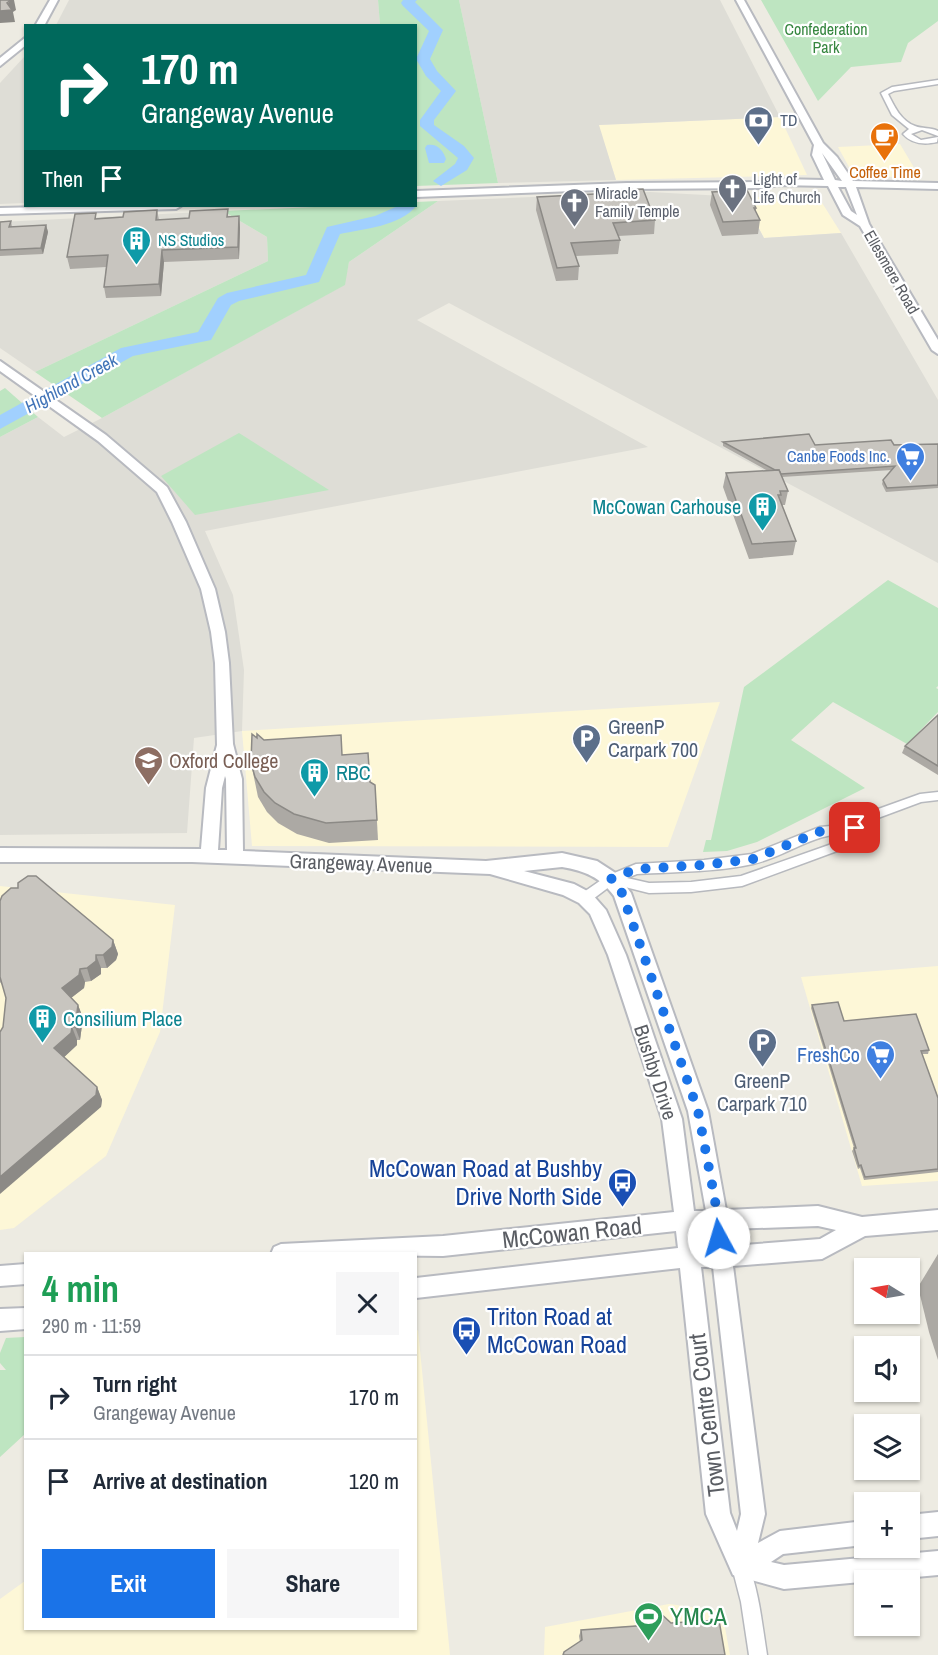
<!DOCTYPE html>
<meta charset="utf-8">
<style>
body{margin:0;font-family:"Archivo Narrow",sans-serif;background:#f6f6f7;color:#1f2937;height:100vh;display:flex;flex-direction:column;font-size:22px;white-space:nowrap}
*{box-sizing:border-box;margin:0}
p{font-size:20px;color:#747a83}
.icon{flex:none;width:33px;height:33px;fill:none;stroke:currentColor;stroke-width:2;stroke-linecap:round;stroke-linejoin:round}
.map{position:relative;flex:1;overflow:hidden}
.panel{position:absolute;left:24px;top:1252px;width:393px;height:378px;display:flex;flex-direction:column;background:#fff;border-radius:0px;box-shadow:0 2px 4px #0004}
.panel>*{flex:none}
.top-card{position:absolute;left:24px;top:24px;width:393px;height:183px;border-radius:0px;box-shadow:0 2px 4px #0004;background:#00695c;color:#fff;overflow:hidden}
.needle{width:39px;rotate:281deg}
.tools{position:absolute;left:854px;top:1258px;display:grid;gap:12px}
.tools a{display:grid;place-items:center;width:66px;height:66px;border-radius:0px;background:#fff;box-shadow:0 2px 4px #0004;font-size:30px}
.pin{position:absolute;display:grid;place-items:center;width:51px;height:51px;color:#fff;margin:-26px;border-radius:12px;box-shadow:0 3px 9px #0006}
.me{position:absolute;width:66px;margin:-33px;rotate:354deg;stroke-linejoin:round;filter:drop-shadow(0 0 4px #0008)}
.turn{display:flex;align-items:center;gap:21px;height:126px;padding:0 18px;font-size:27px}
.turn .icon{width:78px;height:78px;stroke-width:2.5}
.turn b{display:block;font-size:42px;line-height:51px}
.then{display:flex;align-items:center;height:57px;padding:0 18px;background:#0003;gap:12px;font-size:22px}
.round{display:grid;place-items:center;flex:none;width:63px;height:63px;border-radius:0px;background:#f6f6f7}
.headline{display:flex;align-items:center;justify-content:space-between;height:102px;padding:0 18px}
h1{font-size:36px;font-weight:700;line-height:45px;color:#1e9e55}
.action{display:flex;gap:12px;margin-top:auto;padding:12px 18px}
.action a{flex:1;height:69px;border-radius:0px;background:#1a73e8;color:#fff;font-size:24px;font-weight:700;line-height:69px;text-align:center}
.action a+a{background:#f6f6f7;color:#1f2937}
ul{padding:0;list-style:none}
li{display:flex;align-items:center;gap:18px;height:84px;padding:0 18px;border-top:2px solid #e0e1e3}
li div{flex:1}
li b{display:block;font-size:22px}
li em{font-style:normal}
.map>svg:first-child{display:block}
.commercial{fill:#fdf7d7}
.industrial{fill:#deddd6}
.green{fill:#bee5c1}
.water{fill:#a1d0fe}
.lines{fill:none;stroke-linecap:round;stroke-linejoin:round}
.river{fill:#a1d0fe;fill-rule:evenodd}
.street-casing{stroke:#b7b9be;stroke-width:3}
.secondary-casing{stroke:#b8bac0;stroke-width:4}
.street{fill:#fff;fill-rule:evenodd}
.secondary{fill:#fff;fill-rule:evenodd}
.wall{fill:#aca9a4}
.shaded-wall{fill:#8c8a86}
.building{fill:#c8c5bf;stroke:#8c8a86;stroke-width:1.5}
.route{stroke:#1a73e8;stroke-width:10;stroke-dasharray:0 18}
.labels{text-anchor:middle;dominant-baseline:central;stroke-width:4.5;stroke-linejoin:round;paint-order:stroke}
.far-park-label{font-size:16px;fill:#36863f;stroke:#fff}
.far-service-label{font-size:16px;fill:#4e5e75;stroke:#fff;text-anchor:start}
.far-food-label{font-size:16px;fill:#c56008;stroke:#fff}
.far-worship-label{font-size:16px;fill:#5b616d;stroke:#fff;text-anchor:start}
.far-culture-label{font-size:16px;fill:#0d838f;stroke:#fff;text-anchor:start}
.far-street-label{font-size:16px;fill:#5a5d63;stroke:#fff}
.far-shop-label{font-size:16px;fill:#366cbe;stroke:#fff;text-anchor:end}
.far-water-label{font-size:18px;font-style:italic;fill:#4174b8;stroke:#fff}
.culture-label{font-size:20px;fill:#0d838f;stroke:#fff;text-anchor:start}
.service-label{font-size:20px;fill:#4e5e75;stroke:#fff;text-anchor:start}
.education-label{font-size:20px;fill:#785e54;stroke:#fff;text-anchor:start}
.street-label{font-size:20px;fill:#5a5d63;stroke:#fff}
.shop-label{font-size:20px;fill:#366cbe;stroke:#fff;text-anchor:end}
.near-transit-label{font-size:24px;fill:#164399;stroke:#fff;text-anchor:end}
.near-street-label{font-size:24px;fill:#5a5d63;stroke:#fff}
.near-leisure-label{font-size:24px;fill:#27864d;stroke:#fff;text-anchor:start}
</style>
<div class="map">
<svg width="938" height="1655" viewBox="0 0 938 1655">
<rect width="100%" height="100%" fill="#edebe2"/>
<g class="commercial">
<polygon points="780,117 807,175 616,180 598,125"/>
<polygon points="900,144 919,176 855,178 838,147"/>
<polygon points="742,197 819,198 841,233 764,238"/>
<polygon points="720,702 668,847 252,846 242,731"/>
<polygon points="0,886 175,905 160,1032 106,1156 14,1228 0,1230"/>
<polygon points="938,966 938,1181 862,1186 801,977"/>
<polygon points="418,1330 450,1655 0,1655 0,1599 25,1581 26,1629 416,1629 416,1331"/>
<polygon points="669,1604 722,1611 730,1655 544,1655 545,1627"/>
</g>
<g class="industrial">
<polygon points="69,0 378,0 380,25 56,25"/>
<polygon points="459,0 720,0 780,117 599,125 616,180 498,183"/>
<polygon points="25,56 25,203 0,204 0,83"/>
<polygon points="650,192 742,197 764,238 841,233 938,400 938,563 449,303 417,320 648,447 205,531 233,595 244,670 242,731 194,738 187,833 0,835 0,437 38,417 64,437 102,418 344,285 349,262 438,201"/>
<polygon points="223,211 267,237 268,261 35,372 0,348 0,222"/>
</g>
<g class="green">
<polygon points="378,0 459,0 498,183 416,186 416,26 380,25"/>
<polygon points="761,0 938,0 938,21 908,43 901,62 851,67 818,101"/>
<polygon points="438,201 349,262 345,285 102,418 35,372 268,261 267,237 223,211 336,206 416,206 416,202"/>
<polygon points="5,388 38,417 0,437 0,391"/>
<polygon points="239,433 329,490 195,515 161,476"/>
<polygon points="888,580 938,608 938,686 936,688 938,689 938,712 907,744 833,702 791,740 865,788 757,842 727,851 703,852 706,840 711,840 744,687"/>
<polygon points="25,1337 25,1434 0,1457 0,1370 6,1370 0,1363 0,1353 6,1338"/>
</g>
<path class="water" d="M427,145C437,143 443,150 446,159L444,163H429L425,148Z"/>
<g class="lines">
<g class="river">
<polygon points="403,0 417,0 415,2 443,30 430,59 437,71 456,91 434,120 434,125 464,146 474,158 467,170 441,186 433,181 455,164 458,158 420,126 420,120 441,91 426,76 416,59 429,31 403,6 401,3"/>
<path d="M398,206H416C401,226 363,229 340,234L319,282L239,301L231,305L211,340L133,356L0,429V415L121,348L198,332L218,298L227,293L306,275L327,227L375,216Z"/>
</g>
<defs>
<g id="street">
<path d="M938,80V84L894,91L888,94C894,106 901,121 915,126C922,129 930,127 938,131V136L922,130L911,134L921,140L938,137L937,142C924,145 912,144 903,134L909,129L892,115L881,93L892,87Z"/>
<path d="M938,792V800L921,802L878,818L859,831L837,851L742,886L691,892L649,893L613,884L589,902H581L579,898L581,894L607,876L636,864L704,860L752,854L820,827L852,824L870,812L920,794ZM841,834L829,845L741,876L691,882L649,883L627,878L637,874C675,872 716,872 753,864C784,857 809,836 841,834Z"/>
<path d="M741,1558L747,1561C759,1590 762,1624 767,1655H749L741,1602L732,1567L735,1561Z"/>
</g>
<g id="secondary">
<polygon points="50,0 58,0 44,26 35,26"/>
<path d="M736,0H744L823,143L837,157L853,181L938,183V189L856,187L869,224L938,340V354L932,350L860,226L843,215L828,186L777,185L765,188L627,189L416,197V191L627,183L765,182L777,179L824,180L812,155L814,145ZM822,153L842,181L835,180ZM838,187H846L857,215L851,211Z"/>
<polygon points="26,37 26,45 0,66 0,58"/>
<polygon points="83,206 181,206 176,209 0,214 0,208"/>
<path d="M0,361L106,435L167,487L186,522L215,589L225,632L229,663L233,744L242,779L243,851L486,861L562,853L597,861L617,874L631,893L708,1111L726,1210L818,1206L862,1217L938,1210V1230L865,1236L822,1259L733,1266L765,1514L758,1543L780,1531L864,1521V1545L783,1554L771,1562L784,1565L938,1551V1575L784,1589L733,1575L706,1514L680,1268L416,1298V1278L678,1248L676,1231L443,1256L271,1254L274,1247L281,1244L443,1236L674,1212L662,1119L608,955L590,914L579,903L563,895L490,874L192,862H0V848L201,849L206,788L217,745L215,663L211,632L201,589L172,522L157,492L98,441L0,371ZM225,776L226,779L227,850H218L222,788ZM562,867C585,871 600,877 614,896L688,1111L706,1211H694L682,1119L626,955L606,910L591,893L574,884L524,871ZM818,1226L836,1230L820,1239L731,1246L729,1229ZM697,1230H708L710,1247L699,1248ZM701,1267H713L741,1514L737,1531L730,1513Z"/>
<polygon points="26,1264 26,1284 0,1286 0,1266"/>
<polygon points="26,1308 26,1329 0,1331 0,1309"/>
<polygon points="938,1512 938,1536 909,1539 909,1515"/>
</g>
</defs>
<use href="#street" class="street-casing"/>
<use href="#secondary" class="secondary-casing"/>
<use href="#street" class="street"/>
<use href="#secondary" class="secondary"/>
</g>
<g class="wall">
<polygon points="613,190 655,220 654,234 618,236 620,240 618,254 576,256 579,266 578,280 556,281 536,210 537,197 612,193"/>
<polygon points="712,192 756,208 756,212 760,220 758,234 722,236 710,205"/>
<polygon points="157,210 159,220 239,216 240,228 239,259 164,262 161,296 106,298 104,287 106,267 70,269 67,257 97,218 123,217"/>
<polygon points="11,221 12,227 46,225 48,232 43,254 0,256 0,222"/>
<polygon points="723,442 815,445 938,444 938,488 886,492 882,484 883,480 892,470 782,477 788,491 785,505 782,505 796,541 793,555 749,559 723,487 726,473 768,471 723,446"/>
<polygon points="938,715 938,775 902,753 905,746"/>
<polygon points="257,738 370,782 375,785 378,840 329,843 297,834 278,823 267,812 258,797 251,763"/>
<polygon points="0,901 113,940 118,954 116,960 107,968 101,968 101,974 91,981 85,982 84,988 71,998 78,1005 83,1018 80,1040 77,1040 77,1045 64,1057 97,1087 102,1100 101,1107 3,1027 6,998 3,986 0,982"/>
<polygon points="812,1005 844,1021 929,1050 928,1054 922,1054 938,1098 938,1172 864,1180 860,1168 858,1169 852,1151 854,1148 811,1008"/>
<polygon points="938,1254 938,1360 929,1332 918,1287"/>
<polygon points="671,1623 580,1642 579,1636 581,1630"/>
</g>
<g class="shaded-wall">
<polygon points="11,0 14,0 16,10 13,12 15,22 0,23 0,11"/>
<polygon points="239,216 240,228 239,259 238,247"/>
<polygon points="46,225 48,232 43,254 41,248"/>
<polygon points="162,250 164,262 161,296 159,284"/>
<polygon points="113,940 118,954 116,960 107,968 103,955"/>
<polygon points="96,955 101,968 101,974 91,981 87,968"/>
<polygon points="80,969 85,982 84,988 67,1001 62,988"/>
<polygon points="78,1005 83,1018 80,1040 75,1027"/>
<polygon points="72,1027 77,1040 77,1045 60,1061 54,1048"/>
<polygon points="97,1087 102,1100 101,1107 0,1194 0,1177"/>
</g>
<g class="building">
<polygon points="0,0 11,0 7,3 12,10 0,11"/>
<polygon points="643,189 655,220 613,223 620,240 571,243 579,266 557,268 537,197 614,193 613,190"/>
<polygon points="747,190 756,208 754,208 760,220 723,222 712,192"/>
<polygon points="228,209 227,217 239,216 238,247 162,250 159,284 104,287 108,255 67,257 75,214 96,213 95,219 123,217 124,212 157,210 156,220 189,218 190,211"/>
<polygon points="11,221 9,227 46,225 41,248 0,250 0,222"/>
<polygon points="809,434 815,445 891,440 894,445 938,444 938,485 887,488 883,480 895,466 781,474 779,470 775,470 723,442"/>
<polygon points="779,470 788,491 780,491 781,495 778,495 796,541 752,544 726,473"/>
<polygon points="938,715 938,766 905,746"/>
<polygon points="252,734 257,738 257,734 264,740 341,735 342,755 368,753 370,782 375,785 377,820 326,823 294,814 275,803 264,792 255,777 251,763"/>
<polygon points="28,876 36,876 113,940 112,947 103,955 96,955 96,961 87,968 80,969 79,975 62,988 78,1005 75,1027 72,1027 71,1033 54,1048 97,1087 96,1095 0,1177 0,1032 3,1027 6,998 0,977 0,901 2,896 11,888 18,888 18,883"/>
<polygon points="838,1002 844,1021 916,1014 929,1050 921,1051 938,1098 938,1169 865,1177 861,1165 859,1166 854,1148 856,1148 812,1005"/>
<polygon points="659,1612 671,1623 719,1620 725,1655 563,1655 564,1652 582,1640 581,1630 650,1625"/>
</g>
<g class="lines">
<polyline class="route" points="719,1238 715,1200 698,1111 622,893 611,879 636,869 704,865 753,859 824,830 855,828"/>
</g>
<defs>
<symbol id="bank-pin" viewBox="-11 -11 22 30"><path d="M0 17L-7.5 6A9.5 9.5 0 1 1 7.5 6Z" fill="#5c6f8a" stroke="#fff"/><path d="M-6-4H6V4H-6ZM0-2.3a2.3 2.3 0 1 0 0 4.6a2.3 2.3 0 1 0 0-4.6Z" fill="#fff"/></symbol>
<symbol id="cafe-pin" viewBox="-11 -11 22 30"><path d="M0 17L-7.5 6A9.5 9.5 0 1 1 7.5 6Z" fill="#e8710a" stroke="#fff"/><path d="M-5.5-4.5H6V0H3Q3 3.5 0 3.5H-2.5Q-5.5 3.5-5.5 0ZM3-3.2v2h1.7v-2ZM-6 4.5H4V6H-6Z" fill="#fff"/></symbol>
<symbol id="church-pin" viewBox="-11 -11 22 30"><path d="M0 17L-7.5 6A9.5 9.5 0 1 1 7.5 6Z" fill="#6b7280" stroke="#fff"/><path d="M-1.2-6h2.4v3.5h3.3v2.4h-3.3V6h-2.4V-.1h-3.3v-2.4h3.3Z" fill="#fff"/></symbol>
<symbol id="building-pin" viewBox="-11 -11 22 30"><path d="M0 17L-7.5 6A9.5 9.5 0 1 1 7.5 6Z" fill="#0f9aa8" stroke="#fff"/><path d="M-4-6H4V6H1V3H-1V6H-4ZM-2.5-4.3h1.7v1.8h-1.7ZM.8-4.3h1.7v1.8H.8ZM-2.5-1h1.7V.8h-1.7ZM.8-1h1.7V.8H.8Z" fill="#fff"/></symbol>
<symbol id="supermarket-pin" viewBox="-11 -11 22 30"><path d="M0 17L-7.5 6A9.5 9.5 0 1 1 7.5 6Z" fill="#3f7fe0" stroke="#fff"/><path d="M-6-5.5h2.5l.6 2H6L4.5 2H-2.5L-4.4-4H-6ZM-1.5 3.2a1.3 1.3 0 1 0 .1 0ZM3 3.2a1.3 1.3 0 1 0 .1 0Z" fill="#fff"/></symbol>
<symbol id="parking-pin" viewBox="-11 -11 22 30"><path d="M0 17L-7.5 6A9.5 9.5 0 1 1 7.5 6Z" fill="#5c6f8a" stroke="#fff"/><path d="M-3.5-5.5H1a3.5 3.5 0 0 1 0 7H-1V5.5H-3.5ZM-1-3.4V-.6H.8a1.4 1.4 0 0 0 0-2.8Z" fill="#fff"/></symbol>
<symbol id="university-pin" viewBox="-11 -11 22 30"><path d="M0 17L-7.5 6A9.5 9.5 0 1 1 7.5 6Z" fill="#8d6e63" stroke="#fff"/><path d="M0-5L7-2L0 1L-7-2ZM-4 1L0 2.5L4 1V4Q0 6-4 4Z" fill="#fff"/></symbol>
<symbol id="bus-pin" viewBox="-11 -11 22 30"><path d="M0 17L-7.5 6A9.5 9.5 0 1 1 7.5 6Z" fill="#1a4fb4" stroke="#fff"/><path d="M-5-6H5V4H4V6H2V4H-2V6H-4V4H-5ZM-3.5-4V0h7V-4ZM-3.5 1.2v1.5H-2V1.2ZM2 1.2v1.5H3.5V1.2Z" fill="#fff"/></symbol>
<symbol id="stadium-pin" viewBox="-11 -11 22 30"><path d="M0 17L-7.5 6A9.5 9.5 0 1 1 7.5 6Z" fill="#2e9e5b" stroke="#fff"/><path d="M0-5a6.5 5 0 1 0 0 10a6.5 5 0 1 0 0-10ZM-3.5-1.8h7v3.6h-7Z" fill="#fff"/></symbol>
</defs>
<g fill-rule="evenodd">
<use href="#bank-pin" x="742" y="104" width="33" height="45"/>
<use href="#cafe-pin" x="868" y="120" width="33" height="45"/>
<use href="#church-pin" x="716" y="172" width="33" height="45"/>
<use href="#church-pin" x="558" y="186" width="33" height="45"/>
<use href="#building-pin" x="120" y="224" width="33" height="45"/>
<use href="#supermarket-pin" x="894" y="440" width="33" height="45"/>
<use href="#building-pin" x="746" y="490" width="33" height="45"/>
<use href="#parking-pin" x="570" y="722" width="33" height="45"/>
<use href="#university-pin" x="132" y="744" width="33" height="45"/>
<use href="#building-pin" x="298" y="756" width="33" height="45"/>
<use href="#building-pin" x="26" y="1002" width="33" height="45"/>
<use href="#parking-pin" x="746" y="1026" width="33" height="45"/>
<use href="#supermarket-pin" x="864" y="1038" width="33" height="45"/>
<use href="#bus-pin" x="606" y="1166" width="33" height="45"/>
<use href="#bus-pin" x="450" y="1314" width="33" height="45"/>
<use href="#stadium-pin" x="632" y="1600" width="33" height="45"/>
</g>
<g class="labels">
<g class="far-park-label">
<text x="826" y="29">Confederation<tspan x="826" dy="18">Park</tspan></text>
</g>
<g class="far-service-label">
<text x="780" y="120">TD</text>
</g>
<g class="far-food-label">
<text x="885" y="172">Coffee Time</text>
</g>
<g class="far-worship-label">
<text x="753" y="179">Light of<tspan x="753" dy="18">Life Church</tspan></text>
<text x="595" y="193">Miracle<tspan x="595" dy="18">Family Temple</tspan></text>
</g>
<g class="far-culture-label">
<text x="158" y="240">NS Studios</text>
</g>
<g class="far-street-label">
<text transform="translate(892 272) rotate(60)">Ellesmere Road</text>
</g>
<g class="far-shop-label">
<text x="890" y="456">Canbe Foods Inc.</text>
</g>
<g class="far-water-label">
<text transform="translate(71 383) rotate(-29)">Highland Creek</text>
</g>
<g class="culture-label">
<text x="741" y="506" text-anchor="end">McCowan Carhouse</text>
<text x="336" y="772">RBC</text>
<text x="63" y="1018">Consilium Place</text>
</g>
<g class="service-label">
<text x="608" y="726">GreenP<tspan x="608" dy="23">Carpark 700</tspan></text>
<text x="762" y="1080" text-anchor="middle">GreenP<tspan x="762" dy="23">Carpark 710</tspan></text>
</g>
<g class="education-label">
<text x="169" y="760">Oxford College</text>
</g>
<g class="street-label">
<text transform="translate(361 863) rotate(2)">Grangeway Avenue</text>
<text transform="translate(656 1072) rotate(72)">Bushby Drive</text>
</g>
<g class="shop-label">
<text x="860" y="1054">FreshCo</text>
</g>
<g class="near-transit-label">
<text x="602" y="1168">McCowan Road at Bushby<tspan x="602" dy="28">Drive North Side</tspan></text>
<text x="487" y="1316" text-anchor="start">Triton Road at<tspan x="487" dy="28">McCowan Road</tspan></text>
</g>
<g class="near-street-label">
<text transform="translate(572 1232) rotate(-6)">McCowan Road</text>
<text transform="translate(706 1415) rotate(-97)">Town Centre Court</text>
</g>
<g class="near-leisure-label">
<text x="670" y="1616">YMCA</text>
</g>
</g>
</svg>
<div class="tools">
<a><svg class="needle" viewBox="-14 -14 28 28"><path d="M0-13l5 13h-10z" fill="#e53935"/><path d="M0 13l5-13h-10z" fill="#747a83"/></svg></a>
<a><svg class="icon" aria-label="sound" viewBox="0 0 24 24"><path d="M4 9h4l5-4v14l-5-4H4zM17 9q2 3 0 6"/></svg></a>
<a><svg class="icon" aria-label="layers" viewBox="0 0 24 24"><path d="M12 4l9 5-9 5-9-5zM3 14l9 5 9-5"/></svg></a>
<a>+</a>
<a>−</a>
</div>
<div class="pin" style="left:855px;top:828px;background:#d93025"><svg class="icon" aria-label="arrive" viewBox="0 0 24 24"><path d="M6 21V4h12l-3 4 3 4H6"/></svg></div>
<svg class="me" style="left:719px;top:1238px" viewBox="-20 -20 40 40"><circle r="19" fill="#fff"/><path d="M0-13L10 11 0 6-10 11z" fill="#1a73e8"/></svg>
<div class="top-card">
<div class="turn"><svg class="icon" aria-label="right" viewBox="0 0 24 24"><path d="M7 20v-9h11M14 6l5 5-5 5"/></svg><div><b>170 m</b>Grangeway Avenue</div></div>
<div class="then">Then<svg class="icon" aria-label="arrive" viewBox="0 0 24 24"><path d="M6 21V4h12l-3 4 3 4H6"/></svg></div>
</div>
<section class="panel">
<div class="headline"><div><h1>4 min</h1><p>290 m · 11:59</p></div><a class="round"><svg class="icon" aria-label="close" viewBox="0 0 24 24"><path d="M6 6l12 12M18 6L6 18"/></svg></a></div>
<ul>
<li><svg class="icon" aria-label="right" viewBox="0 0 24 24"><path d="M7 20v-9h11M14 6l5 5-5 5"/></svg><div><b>Turn right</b><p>Grangeway Avenue</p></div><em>170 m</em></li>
<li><svg class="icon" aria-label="arrive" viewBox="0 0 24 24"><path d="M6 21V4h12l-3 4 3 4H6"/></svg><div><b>Arrive at destination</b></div><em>120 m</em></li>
</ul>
<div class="action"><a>Exit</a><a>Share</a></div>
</section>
</div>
